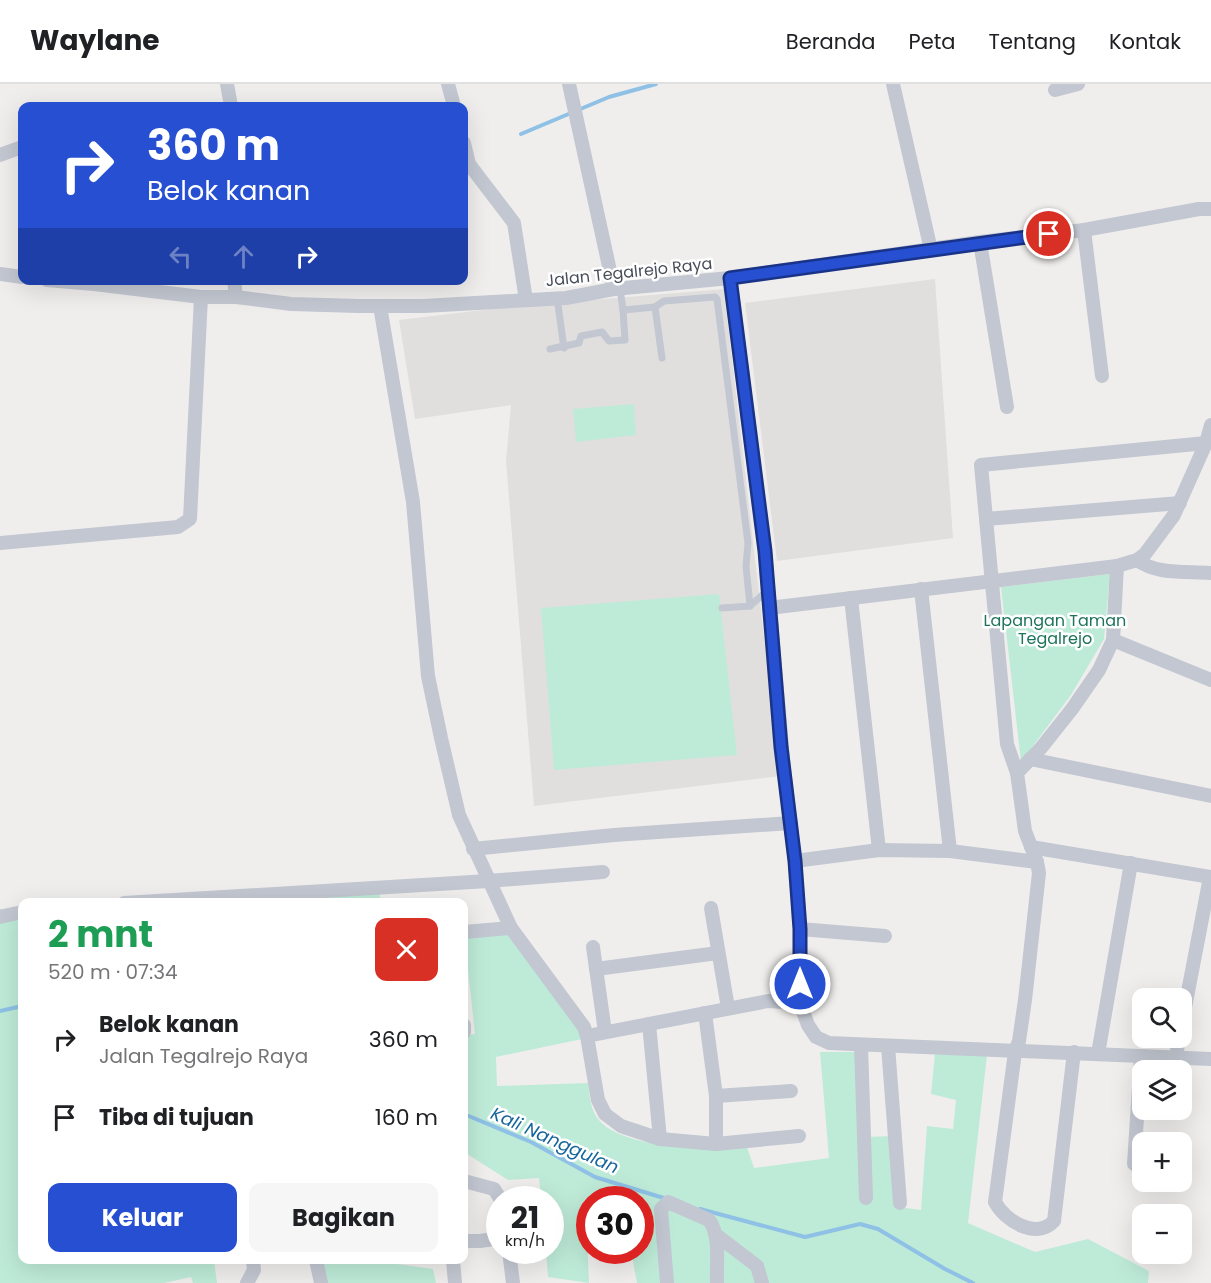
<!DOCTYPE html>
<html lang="id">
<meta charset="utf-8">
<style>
body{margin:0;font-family:Poppins,sans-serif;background:#f6f6f6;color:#202124;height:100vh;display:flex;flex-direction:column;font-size:22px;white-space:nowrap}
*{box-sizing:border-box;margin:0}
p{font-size:20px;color:#757577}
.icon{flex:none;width:33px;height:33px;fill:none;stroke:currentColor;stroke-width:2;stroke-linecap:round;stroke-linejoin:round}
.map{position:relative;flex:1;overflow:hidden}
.details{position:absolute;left:18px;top:814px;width:450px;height:366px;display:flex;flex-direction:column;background:#fff;border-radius:12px;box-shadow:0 6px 24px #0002}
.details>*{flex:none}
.guide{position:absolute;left:18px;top:18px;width:450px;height:183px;border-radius:12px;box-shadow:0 6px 24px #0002;background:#264fd1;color:#fff;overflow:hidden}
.fabs{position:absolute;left:1132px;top:904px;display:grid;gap:12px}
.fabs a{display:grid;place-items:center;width:60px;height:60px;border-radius:12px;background:#fff;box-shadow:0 6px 24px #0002;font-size:30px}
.speed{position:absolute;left:486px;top:1102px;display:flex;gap:12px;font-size:30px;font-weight:700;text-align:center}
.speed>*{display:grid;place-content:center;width:78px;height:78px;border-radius:50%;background:#fff;box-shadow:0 6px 24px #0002;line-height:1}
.speed small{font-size:15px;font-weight:400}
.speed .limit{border:9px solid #d22;background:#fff;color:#111}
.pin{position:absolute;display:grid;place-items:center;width:51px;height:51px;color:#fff;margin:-26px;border:3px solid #fff;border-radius:50%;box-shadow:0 2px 6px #0007}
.me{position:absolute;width:66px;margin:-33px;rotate:0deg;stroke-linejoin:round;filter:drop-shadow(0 0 4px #0008)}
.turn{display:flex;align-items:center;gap:21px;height:126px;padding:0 30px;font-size:27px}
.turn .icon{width:78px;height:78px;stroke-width:2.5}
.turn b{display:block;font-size:42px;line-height:51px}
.lanes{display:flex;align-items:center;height:57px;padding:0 30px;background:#0003;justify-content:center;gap:30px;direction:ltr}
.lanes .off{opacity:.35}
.round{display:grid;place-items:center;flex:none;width:63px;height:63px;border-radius:12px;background:#f6f6f6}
.head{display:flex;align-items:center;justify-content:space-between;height:102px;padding:0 30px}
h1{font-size:36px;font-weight:700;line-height:45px;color:#1e9e55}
.cta{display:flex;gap:12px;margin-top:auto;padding:12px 30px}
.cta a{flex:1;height:69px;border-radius:12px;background:#264fd1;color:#fff;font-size:24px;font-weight:700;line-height:69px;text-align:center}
.cta a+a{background:#f6f6f6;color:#202124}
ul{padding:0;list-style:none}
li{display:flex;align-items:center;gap:18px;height:78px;padding:0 30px}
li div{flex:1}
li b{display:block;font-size:22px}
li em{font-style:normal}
header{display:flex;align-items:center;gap:36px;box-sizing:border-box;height:84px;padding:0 30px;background:#fff;border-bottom:2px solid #e0e0e0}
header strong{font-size:28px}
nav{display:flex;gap:33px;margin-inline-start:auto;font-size:21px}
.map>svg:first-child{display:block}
.education{fill:#e1dfde}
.green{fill:#beebd8}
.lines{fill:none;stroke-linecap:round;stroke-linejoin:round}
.stream{stroke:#8ec1e5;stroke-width:4}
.lane{stroke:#c2c7d1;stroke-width:7}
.street{stroke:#c2c7d1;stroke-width:14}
.route-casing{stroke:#193388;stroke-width:15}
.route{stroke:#264fd1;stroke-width:10}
.labels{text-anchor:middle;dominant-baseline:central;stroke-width:5;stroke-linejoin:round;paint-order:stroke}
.street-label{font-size:16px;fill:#474d59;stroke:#fff}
.park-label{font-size:16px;fill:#1d745a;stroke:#fff}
.water-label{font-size:18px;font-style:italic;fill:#17659c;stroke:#fff}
</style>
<header>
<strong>Waylane</strong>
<nav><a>Beranda</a><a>Peta</a><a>Tentang</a><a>Kontak</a></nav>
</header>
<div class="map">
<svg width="1211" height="1199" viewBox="0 0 1211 1199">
<rect width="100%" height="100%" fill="#f0eeed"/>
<g class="education">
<polygon points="935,195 953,454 777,477 745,219"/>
<polygon points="724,205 780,692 534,722 506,377 511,321 415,335 399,236 508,223"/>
</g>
<g class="green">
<polygon points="634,320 636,351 576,358 573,325"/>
<polygon points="1110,490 1104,555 1071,611 1021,678 1001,503"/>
<polygon points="719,510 737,671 554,686 541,524"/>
<polygon points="379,807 381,819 154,819"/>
<polygon points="22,824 22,1176 214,1176 217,1199 193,1199 191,1193 164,1199 0,1199 0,825"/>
<path d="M507,844L587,954L496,973L497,1002L588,999C590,1011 590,1025 598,1035C622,1066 711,1065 747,1063L754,1084L829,1074L820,968H859L864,1053L893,1052L899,1123L921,1126L927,1042L953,1045L956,1016L931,1010L935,969L987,971L968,1139L1035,1168L1088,1155L1149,1187L1148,1199H637L631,1167H640V1116H590L589,1148L587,1149L589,1199L548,1193L546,1167H550V1116H541L539,1094L508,1096L464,1068V952L475,950L464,849Z"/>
<polygon points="320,1176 382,1176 383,1178 433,1185 436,1199 323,1199"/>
</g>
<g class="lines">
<g class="stream">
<polyline points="521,50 609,13 656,0"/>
<polyline points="0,927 22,922"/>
<polyline points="464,1030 531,1058 595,1093 667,1115"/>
<polyline points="700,1125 805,1153 860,1140 878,1145 945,1185 973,1199"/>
</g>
<g class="lane">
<polyline points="620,205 623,226 655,223 664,217 715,213 717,215 748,459 746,482 750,522 722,524"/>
<polyline points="557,214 564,264"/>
<polyline points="655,223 662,274"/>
<polyline points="550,265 579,259 581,252 602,248 609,257 625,256 623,226"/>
<polyline points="750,522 768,506"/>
</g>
<g class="street">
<polyline points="227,0 231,22"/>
<polyline points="448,0 454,22"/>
<polyline points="569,0 614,205"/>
<polyline points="893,0 931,166"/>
<polyline points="1055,6 1078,0"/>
<polyline points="464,59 469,80 514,139 526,216"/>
<polyline points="0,71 22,63"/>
<polyline points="1084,146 1102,292"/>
<polyline points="980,158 1007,323"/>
<polyline points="0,190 22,193"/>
<polyline points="730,194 765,467 784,686 795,777 800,845 800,919 808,941 816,953 829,959 1211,975"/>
<polyline points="47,196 94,200 201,213 236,213 291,220 359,222 423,222 566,214 614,205 730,194 980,158 1084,146 1199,125 1211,125"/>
<polyline points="234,196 236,213"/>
<polyline points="380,222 413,418 428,592 441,654 459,731 511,844 584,943 587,952 768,917 800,919"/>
<polyline points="986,435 1180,419"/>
<polyline points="0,459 178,443 190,435 201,213"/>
<path d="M1137,476C1157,491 1186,487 1211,489"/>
<polyline points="921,505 950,767"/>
<polyline points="851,514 879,766"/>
<polyline points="769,524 1117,482"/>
<polyline points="1113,556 1211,596"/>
<polyline points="1030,675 1211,712"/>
<polyline points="1017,689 1007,660 981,381 1206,359"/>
<polyline points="1031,763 1211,793"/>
<polyline points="473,765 614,751 791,739"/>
<polyline points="795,777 879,766 950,767 1037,778"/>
<polyline points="124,819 488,797 603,788"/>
<polyline points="711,824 728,924"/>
<polyline points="0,833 22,828"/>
<polyline points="800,845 885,852"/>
<polyline points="464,848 511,844"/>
<polyline points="593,863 605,948"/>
<polyline points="596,885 718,869"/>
<polyline points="705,929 716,1012 716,1060"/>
<polyline points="1182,939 1210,793"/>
<polyline points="649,940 660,1055"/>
<polyline points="464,941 464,948"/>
<polyline points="587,952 598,1016 605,1030 621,1042 660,1055 716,1060 799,1052"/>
<polyline points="861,961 866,1114"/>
<polyline points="888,962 900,1119"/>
<path d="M1074,968L1054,1137C1036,1156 1005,1137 995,1118L1015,968L1019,957L1025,916L1039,789L1037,778L1025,747L1017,689L1041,664L1072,625L1099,586L1113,556L1117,482L1137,476L1145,470L1174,431L1206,359L1211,341"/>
<polyline points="1098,970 1131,779"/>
<polyline points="1176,973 1179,954"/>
<polyline points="716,1012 791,1007"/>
<polyline points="1134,1080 1141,972"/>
<polyline points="464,1097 494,1105 501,1116"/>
<polyline points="715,1150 757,1182 762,1199"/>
<polyline points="464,1157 480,1157 500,1154"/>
<polyline points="509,1167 513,1199"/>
<polyline points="316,1176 321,1199"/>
<polyline points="453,1176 455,1199"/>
<polyline points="247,1199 254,1186 253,1176"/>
<path d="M667,1199L661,1125L668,1118L709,1136C721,1152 716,1180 717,1199"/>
</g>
</g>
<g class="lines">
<defs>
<polyline id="route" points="800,900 800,845 795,777 781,663 765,467 730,194 1049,150"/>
</defs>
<use href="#route" class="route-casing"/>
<use href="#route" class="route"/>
</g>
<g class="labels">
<g class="street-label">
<text transform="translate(629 188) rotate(-6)">Jalan Tegalrejo Raya</text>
</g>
<g class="park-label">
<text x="1055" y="536">Lapangan Taman<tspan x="1055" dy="18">Tegalrejo</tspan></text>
</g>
<g class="water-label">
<text transform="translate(555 1056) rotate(24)">Kali Nanggulan</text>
</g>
</g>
</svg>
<div class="fabs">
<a><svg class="icon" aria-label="search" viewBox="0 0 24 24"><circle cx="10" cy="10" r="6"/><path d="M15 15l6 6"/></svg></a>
<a><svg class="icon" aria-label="layers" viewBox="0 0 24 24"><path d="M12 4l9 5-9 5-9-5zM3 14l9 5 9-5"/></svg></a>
<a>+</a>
<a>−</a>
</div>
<div class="speed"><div>21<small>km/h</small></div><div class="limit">30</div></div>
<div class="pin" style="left:1049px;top:150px;background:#d93025"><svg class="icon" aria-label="arrive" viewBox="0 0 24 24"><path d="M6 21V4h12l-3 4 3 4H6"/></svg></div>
<svg class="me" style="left:800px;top:900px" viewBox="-20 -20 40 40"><circle r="17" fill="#264fd1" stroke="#fff" stroke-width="3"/><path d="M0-11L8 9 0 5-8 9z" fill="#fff"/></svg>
<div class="guide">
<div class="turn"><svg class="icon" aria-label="right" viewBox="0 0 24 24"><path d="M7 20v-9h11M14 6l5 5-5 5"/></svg><div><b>360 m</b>Belok kanan</div></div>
<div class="lanes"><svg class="icon off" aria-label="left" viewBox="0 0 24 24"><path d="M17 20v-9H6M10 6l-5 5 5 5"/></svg><svg class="icon off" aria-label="ahead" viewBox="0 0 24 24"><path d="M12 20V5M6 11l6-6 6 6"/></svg><svg class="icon" aria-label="right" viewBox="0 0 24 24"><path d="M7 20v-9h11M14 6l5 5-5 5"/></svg></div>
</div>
<section class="details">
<div class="head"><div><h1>2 mnt</h1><p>520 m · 07:34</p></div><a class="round" style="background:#d93025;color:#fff"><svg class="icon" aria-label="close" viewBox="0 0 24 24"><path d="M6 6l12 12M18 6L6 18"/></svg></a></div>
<ul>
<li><svg class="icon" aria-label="right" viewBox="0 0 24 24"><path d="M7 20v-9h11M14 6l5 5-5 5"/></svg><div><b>Belok kanan</b><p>Jalan Tegalrejo Raya</p></div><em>360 m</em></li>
<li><svg class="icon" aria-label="arrive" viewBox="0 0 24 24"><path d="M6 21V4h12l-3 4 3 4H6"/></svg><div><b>Tiba di tujuan</b></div><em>160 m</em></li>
</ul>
<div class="cta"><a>Keluar</a><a>Bagikan</a></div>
</section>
</div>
